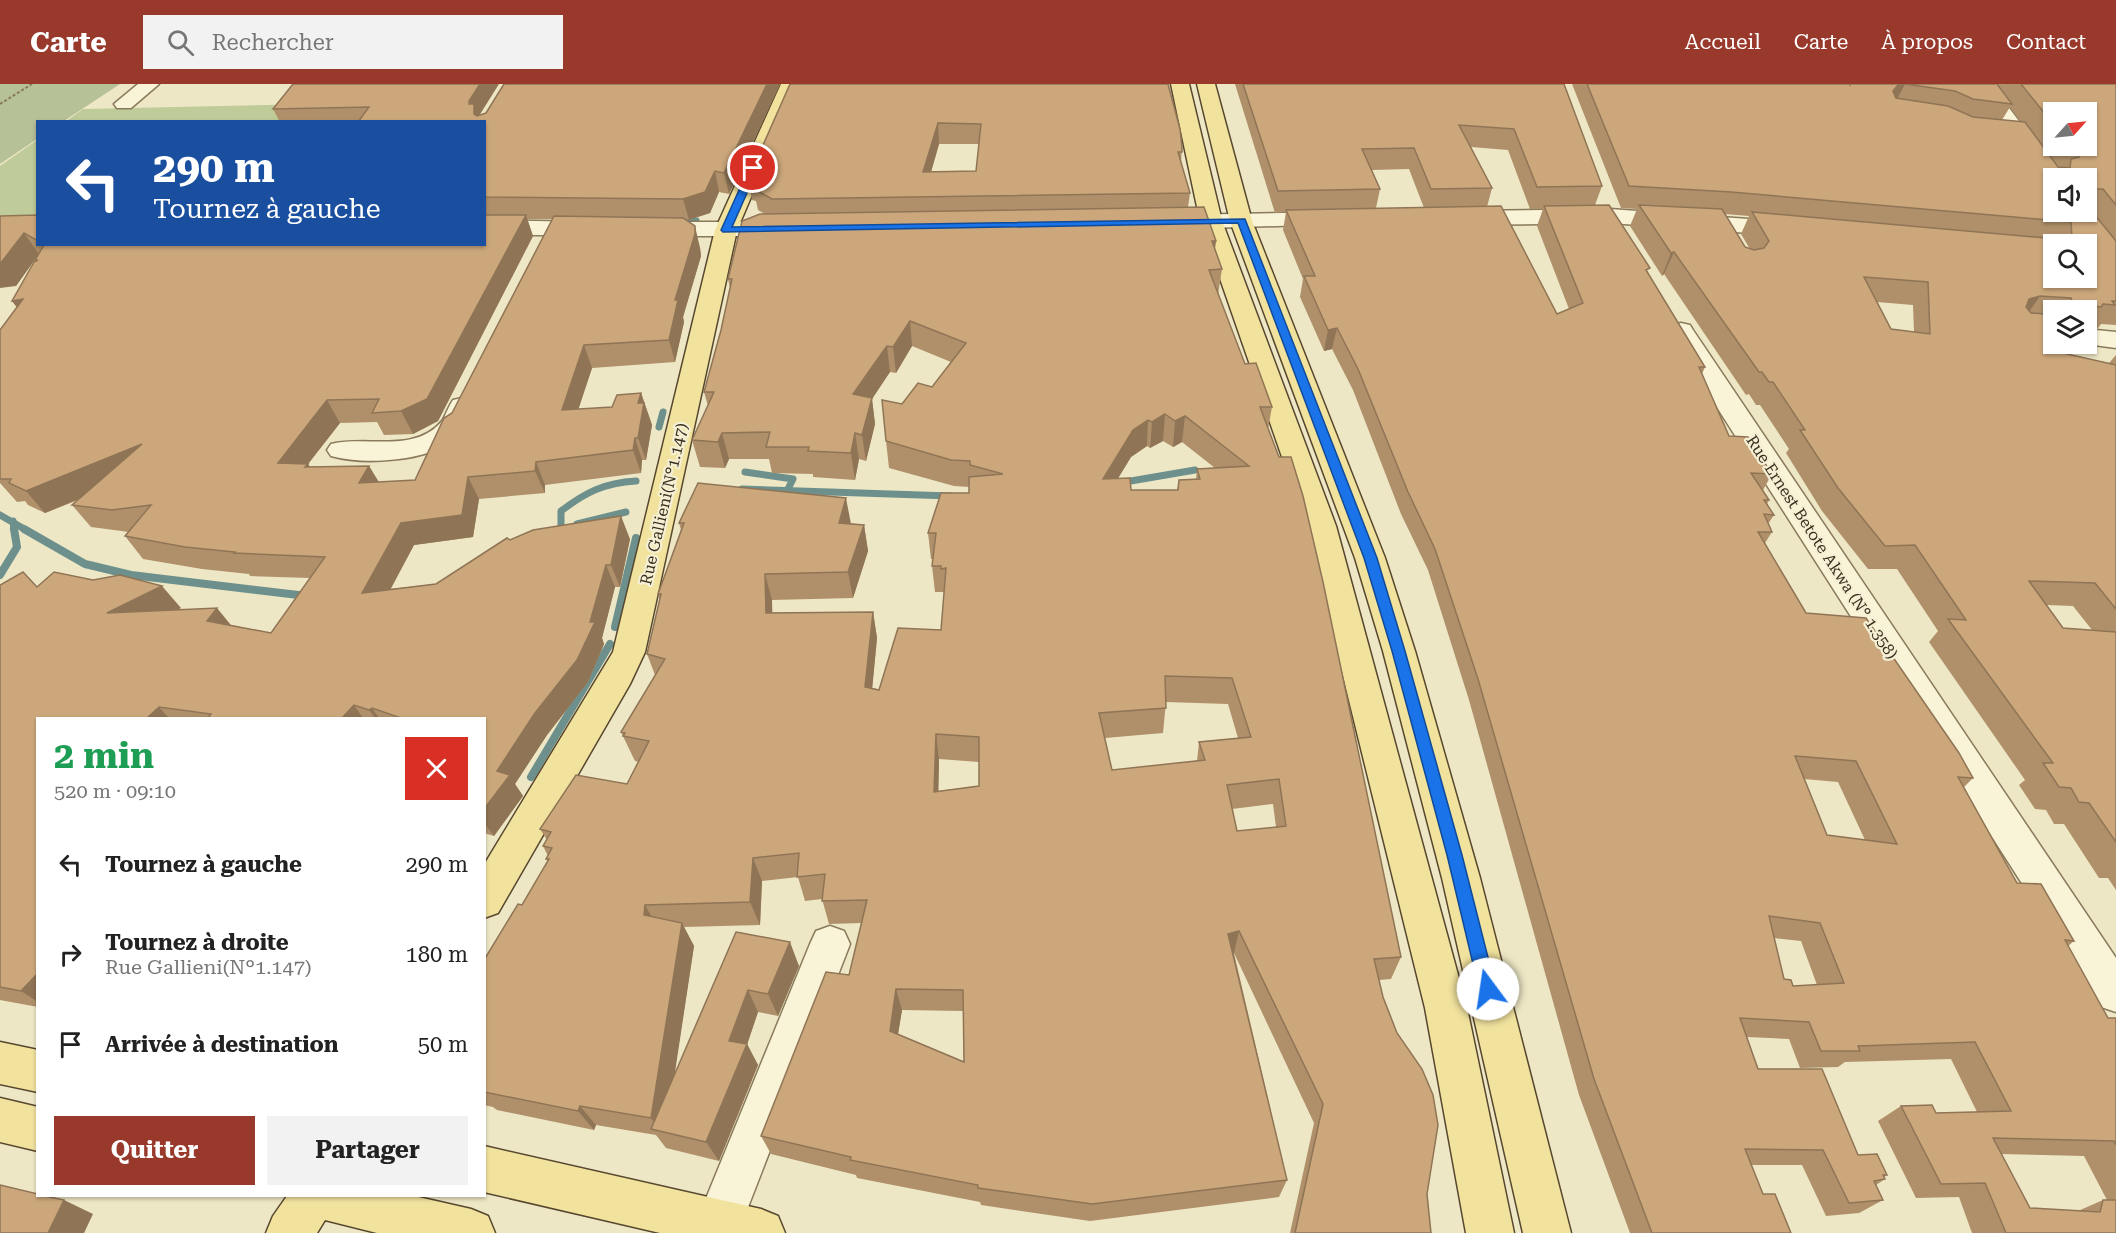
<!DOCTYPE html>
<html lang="fr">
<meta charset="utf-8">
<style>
body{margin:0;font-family:"Roboto Serif",serif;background:#f2f2f2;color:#222;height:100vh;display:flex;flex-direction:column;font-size:22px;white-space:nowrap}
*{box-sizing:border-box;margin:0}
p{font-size:20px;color:#767676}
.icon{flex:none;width:33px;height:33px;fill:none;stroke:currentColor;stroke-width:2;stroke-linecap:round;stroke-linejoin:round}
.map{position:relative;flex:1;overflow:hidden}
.side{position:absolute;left:36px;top:633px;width:450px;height:480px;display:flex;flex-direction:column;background:#fff;border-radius:0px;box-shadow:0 2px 4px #0004}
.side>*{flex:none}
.hud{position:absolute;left:36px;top:36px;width:450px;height:126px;border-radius:0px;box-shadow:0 2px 4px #0004;background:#1a4fa0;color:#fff;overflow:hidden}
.needle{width:39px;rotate:63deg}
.buttons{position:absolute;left:2043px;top:18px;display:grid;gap:12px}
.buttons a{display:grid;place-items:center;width:54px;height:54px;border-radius:0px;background:#fff;box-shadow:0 2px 4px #0004;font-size:30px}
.pin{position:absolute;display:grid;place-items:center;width:51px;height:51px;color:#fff;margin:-26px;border:3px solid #fff;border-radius:50%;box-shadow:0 2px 6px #0007}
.me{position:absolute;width:66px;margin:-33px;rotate:346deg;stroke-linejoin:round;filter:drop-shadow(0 0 4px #0008)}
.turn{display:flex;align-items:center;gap:21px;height:126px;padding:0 18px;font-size:27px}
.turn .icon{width:78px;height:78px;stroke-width:2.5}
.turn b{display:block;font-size:42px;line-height:51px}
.round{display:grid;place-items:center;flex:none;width:63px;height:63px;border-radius:0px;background:#f2f2f2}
.head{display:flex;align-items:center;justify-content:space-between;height:102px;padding:0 18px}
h1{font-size:36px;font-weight:700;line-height:45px;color:#1e9e55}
.action{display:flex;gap:12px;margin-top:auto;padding:12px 18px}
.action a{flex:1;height:69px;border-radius:0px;background:#98392b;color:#fff;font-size:24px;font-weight:700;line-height:69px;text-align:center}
.action a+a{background:#f2f2f2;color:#222}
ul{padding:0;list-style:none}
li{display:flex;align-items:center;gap:18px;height:90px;padding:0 18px}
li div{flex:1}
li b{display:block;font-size:22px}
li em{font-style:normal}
header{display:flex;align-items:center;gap:36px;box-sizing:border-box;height:84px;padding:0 30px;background:#98392b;color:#fff}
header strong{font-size:28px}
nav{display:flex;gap:33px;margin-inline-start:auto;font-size:21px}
.search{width:420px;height:54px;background:#f2f2f2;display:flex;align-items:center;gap:15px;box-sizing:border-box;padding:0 21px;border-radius:0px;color:#767676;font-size:22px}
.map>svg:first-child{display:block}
.green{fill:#bfcc99}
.cemetery{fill:#b7c198}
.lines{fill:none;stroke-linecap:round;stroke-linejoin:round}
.stream-far2{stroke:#6d908c;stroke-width:5}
.stream-far1{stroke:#6d908c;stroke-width:7}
.stream{stroke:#6d908c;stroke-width:8}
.minor-casing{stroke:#897a5b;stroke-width:3}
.major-casing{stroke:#57472f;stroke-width:3}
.path{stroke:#897a5b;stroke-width:2;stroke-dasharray:3 2;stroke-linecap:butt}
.minor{fill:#f9f3d8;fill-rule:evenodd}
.major{fill:#f1e29d;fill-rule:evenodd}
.wall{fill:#af906a;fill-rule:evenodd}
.shaded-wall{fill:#8f7556}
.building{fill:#cca77b;stroke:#8f7556;stroke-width:1.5;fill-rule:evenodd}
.route{fill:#1a73e8;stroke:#114b97;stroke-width:1.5}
.labels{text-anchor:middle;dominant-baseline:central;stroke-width:4.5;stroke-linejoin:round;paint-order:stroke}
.street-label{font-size:16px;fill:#392f1f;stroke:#f5f0d4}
</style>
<header>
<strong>Carte</strong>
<div class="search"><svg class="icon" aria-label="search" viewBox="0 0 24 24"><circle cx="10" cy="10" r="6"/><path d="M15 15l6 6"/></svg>Rechercher</div>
<nav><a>Accueil</a><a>Carte</a><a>À propos</a><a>Contact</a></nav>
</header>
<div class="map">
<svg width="2116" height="1149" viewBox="0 0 2116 1149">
<rect width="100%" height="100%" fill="#eee7c5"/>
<g class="green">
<polygon points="318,20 305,37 65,38 83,25"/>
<polygon points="37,56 38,160 0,165 0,82"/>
</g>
<polygon class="cemetery" points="0,0 120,0 64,37 38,38 37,55 0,80"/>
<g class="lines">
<polyline class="stream-far2" points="680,136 697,136"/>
<g class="stream-far1">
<polyline points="659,343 663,328"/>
<polyline points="745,388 793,395 788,405"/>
<polyline points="1119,399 1195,386"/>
<polyline points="742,405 951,412"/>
<polyline points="0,431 26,446"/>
<polyline points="13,437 14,446"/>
<polyline points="577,440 626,428"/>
<path d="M561,446V427C586,408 604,399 636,397"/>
</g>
<g class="stream">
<polyline points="24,445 85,480 131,491 307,512"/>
<polyline points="561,445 561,447"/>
<polyline points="0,491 17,463 14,445"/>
<polyline points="615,543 636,454"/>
<polyline points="531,693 610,560"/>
</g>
<defs>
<g id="minor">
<polygon points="138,0 159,0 131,24 117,24 114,20"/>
<polygon points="1972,0 1991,0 2062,94 2054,94 2054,104 2046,103"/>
<polygon points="1610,125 1789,138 1797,140 1800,145 1797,150 1789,152 1610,139 1463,141 1455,139 1452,134 1455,129 1463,127"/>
<polygon points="1330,128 1338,130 1341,135 1338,140 1178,145 1170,143 1167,138 1170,133 1178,131"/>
<polygon points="484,136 592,138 600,140 603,145 600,150 592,152 484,150"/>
<polygon points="650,138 784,138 792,140 795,145 792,150 784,152 650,152 642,150 639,145 642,140"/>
<polygon points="2024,237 2054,239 2054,254 2015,249 2012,244 2015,239"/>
<polygon points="1681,239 1690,241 1693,246 2116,874 2116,928 2101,923 1720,328 1669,246 1672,241"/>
<polygon points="2086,245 2116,248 2116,264 2086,260"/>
<path d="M462,314L471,316L475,322C470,335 464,347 453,356C426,378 363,381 331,372L327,366L331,360C366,351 415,370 442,337C446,331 448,323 453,316Z"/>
<polygon points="830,842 844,847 850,860 738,1149 700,1149 696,1139 810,860 816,847"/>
</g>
<g id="major">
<polygon points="781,0 799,0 737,146 645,568 630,600 498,829 484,834 484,781 613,568 715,146"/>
<polygon points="1171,0 1189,0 1222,137 1336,442 1467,924 1514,1149 1466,1149 1425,924 1306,442 1200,137"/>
<polygon points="1197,0 1215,0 1252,137 1385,474 1415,567 1480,794 1571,1149 1523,1149 1442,794 1383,567 1355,474 1230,137"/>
<polygon points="0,958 38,966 38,1008 0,1000"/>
<polygon points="0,1014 38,1023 38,1067 0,1058"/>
<polygon points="484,1062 761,1125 778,1132 785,1149 660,1149 484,1108"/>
<polygon points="287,1112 414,1112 471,1125 488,1132 495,1149 377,1149 325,1136 317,1149 266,1149 273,1132"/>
</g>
</defs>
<use href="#minor" class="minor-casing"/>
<use href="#major" class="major-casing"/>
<polyline class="path" points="0,20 32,0"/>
<use href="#minor" class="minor"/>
<use href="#major" class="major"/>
</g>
<g class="wall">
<path d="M293,0L480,31L780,0L729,110L719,108L710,129L686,136L700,164L701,172L683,233L684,238L675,278L592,284L578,325L612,323L641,309L652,341L646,376H642L641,389L545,401V409L479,415L473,453L414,461L390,505L436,500L510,456L630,455L620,503H615L602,554L604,560L588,598L547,651L515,700L523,712L494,752L484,749V634H38V923L0,916V501L37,503L181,524L177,526L231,541L271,549L310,494L250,492L249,490L202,485L143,475L125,452L129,448L91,443L72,421L78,416L45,429L28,421L25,417L17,418L0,399V246L17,223L12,217L36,177L37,172L16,202L0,132L38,131V160H484V38H280L273,25ZM527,135H553L452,329L415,396L379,398L369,382L310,383L308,380L340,339L377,338L384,351L413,350L438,337L533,152Z"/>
<path d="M790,0L1182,63L1181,79L1190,109L1188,123L1215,166L1222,185L1218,211L1245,280L1272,323L1268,345L1401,873L1391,895L1379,896L1427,1110L1431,1149H1290L1314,1039L1234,869L1287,1096L1279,1113L1090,1137L981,1121L980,1118L857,1094L856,1091L771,1070L761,1052L849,891L862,839L829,840L822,815L805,817L798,793L762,797L760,841L684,843L694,862L674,991L736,848L799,882L778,932L758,928L747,960L758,981L719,1077L666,1064L656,1051L596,1041L594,1046L497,1026L493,1023L484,1021V876L522,821L548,778L546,775L548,772L543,762L547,756L540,745L627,700L639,678L635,677L633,673L621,648L655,591L647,570L660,515L658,510L681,446L679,439L851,440L864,441L868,467L853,514L772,516V529L873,528L877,554L872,604L879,606L941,546L944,508H935L932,482L933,475H931L928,449L969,409V403L954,402L889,384L886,357L902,320L932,303L951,278L912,262L896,289L890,288L887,292L872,315L875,340L866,377L859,375L855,396L813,393V390L772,389L769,375H729L725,384L700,383L692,356L708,322L704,308L721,246L730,204L728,195L765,130L758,126L756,117L752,116L748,95ZM939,60H979L976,87L931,88ZM1163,357L1173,363L1182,358L1215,384L1197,385L1196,395L1179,396L1177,406H1131L1118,394L1131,373L1147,362L1150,364ZM1166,618L1228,620L1238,654L1199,658L1197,677L1112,686L1105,654L1163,649ZM939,675L979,678V702L938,707ZM1273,720L1276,743L1237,747L1232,725ZM902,926L963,927L964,978L898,950Z"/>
<path d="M1235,0H1564L1602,102L1595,121L1648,189L1705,283L1702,290L1729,352L1772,390L1763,406L1769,416L1767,420L1774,431L1768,440L1772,448L1765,459L1806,529L1973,694L1964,703L2017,799L2074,857L2068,862L2108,934H2116V1149H1972L1959,1113L1916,1114L1878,1037L1901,1022L1936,1029L1977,1028L1951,975L1845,978L1838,983L1800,984L1789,955L1747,953L1758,985L1858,1071L1887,1091L1884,1093L1885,1095L1876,1101L1883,1116L1859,1129L1826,1132L1802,1081H1751L1763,1110L1791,1149H1630L1579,1011L1469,616L1428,486L1401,430L1353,306L1332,265L1324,267L1300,213L1303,195L1283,146L1286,128L1275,129ZM1471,63L1508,66L1530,125H1543L1537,142L1569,225L1557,230L1487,123L1492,104ZM1409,85L1424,124H1376L1380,105L1372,86ZM1804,695L1838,698L1865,756L1827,751ZM1774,854L1801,857L1817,901L1793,902L1784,895ZM2001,1070L2084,1072L2107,1116H2103L2078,1127L2030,1124Z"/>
<path d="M1572,0H2116V241L2101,240L2098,244L2086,243V226H2054V237L2045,236V265L2109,279L2116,271V806L2108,794H2099L2064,740H2054L2046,726L2035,725L2019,701L2025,696L1929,558L1938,547L1897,485H1868L1822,427L1786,369L1789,365L1760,321H1756L1749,310L1746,311L1664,190L1662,192L1630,142L1637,125L1621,124ZM2010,23L2021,38L2002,36ZM2054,28L2086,62H2054ZM2086,94V128H2054ZM1725,130L1749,132L1741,150L1750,165L1745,163ZM1877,218L1913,221L1914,248L1891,245ZM2046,521L2073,522L2092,546L2063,544Z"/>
</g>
<g class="shaded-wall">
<polygon points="480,0 499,0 479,32 477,38 469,17"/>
<polygon points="767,0 780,0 729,110 724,89"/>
<polygon points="1905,0 1894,21 1893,7 1897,2"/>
<polygon points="938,39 939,60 925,109 923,88"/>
<polygon points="715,87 719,108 710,129 689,136 683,115"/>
<polygon points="526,131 533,152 438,337 413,350 401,327"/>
<polygon points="695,142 700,164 701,172 683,233 684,238 675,278 669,256 675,216"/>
<polygon points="24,149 39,170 16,202 0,204 0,180"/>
<polygon points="1212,157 1216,157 1213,182"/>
<polygon points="1674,168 1664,190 1662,192 1671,169"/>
<polygon points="2040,212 2024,235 2013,238 2029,215"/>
<polygon points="23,215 29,239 12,217"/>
<polygon points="910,237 912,262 896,289 893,263"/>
<polygon points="1337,244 1332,265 1324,267 1328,246"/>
<polygon points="584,261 592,284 571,348 562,326"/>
<polygon points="887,262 890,288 872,315 875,340 866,377 862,351 853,310"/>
<polygon points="641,309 652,341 646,376 638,354 638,319"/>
<polygon points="327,316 340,339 308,380 321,402 278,379"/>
<polygon points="1165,330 1163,357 1150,364 1152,338"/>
<polygon points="1185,332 1182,358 1173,363 1175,337"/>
<polygon points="1148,336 1147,362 1131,373 1102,421 1103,395 1133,346"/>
<polygon points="722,349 729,375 725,384 718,358"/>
<polygon points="855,349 859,375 855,396 851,369"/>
<polygon points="635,354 642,376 641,389 633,366"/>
<polygon points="142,360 158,382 45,429 26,407"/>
<polygon points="536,378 545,401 545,409 535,387"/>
<polygon points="369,382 382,404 359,399"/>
<polygon points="468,393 479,415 473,453 414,461 377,531 362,509 401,439"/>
<polygon points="846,414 851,440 839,439"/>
<polygon points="621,432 630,455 620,503 611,481"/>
<polygon points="864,441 868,467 853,514 848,488"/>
<polygon points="606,481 615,503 602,554 604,560 588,598 547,651 515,700 523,712 494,752 484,739 484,725 497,687 590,538"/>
<polygon points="765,490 772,516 773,555 766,529"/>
<polygon points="162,502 181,524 127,551 107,529"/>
<polygon points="217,524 235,546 207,537"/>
<polygon points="873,528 877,554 870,628 865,603"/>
<polygon points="354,621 363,634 342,634"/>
<polygon points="159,623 169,634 147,634"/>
<polygon points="372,624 379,634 375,634 369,626"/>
<polygon points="936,650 939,675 938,732 934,708"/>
<polygon points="753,774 762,797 760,841 750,818"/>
<polygon points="645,821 658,844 644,831"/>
<polygon points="682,839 694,862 666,1048 661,1047 651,1034"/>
<polygon points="1239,847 1234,869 1223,873 1228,850"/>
<polygon points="790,858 799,882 778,932 768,910"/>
<polygon points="38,889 38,918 21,907"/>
<polygon points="896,905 902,926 895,968 890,947"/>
<polygon points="748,906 758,928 746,964 747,960 758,981 719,1077 706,1058 729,957"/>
<polygon points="580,1022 596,1041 594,1046 578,1027"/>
<polygon points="64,1116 93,1130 84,1149 48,1149"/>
</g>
<g class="building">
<polygon points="293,0 480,0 469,17 469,20 474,20 474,30 477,32 486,29 504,0 767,0 724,89 715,87 705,108 683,115 484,113 484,38 358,38 369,23 273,25"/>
<path d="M790,0H1168L1180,45L1182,63V68H1178L1190,109L772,115L754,105L757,98L748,95ZM938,39L981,40L976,87L923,88Z"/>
<polygon points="1243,0 1564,0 1602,102 1537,103 1514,45 1459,41 1492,104 1431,105 1414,64 1362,65 1380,105 1278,107"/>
<path d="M1587,0H1849L1850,1V0H1997L2012,20L1973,15L1955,7L1905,0L1897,2L1893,7L1896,14L1948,22L1973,33L2025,38L2058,83L2070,84L2071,75L2079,73L2070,62H2086V28H2054V41L2021,0H2116V121L2103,105H2086V94H2054V128H2086V120L2116,157V217H2112L2115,221L2103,220L2101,223L2073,220L2071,214L2040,212L2029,215L2026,223L2031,229L2045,230V265L2116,281V525L2095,499L2029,497L2063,544L2116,548V758L2089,719L2079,718L2071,704L2059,703L2043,679H2053L1948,535L1966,536L1915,461L1885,462L1838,404L1800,346H1805L1773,298H1769L1762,288H1759L1674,168L1671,169L1639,121L1722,125L1745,163L1754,166L1764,164L1769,157L1752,128L2069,156L2072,154L2071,138L1731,108L1629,102ZM2054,160H2086V194H2054ZM1864,193L1928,198L1930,250L1891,245Z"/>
<path d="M1609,121L1650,184L1646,186L1705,283H1699L1729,352L1748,353L1772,390L1751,389L1769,416H1764L1774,431L1764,430L1772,448H1758L1806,529L1866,534L1959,669L1973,694L1958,693L2017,799L2041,800L2074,857L2065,856L2108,934H2116V1061L2114,1057L1993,1054L2030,1124L2100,1128L2103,1116H2116V1149H2006L1985,1099L1941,1100L1901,1022L1932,1021L1936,1029L2011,1027L1975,958L1858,962L1860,967H1821L1809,938L1740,934L1758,985H1822L1858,1071L1877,1070L1887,1091H1883L1885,1095L1874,1097L1883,1116L1849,1119L1823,1066L1745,1065L1763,1110H1775L1791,1149H1652L1594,995L1478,595L1435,465L1408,408L1358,285L1337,244L1328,246L1304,192H1315L1286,126L1501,122L1557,230L1583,219L1544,122ZM1795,672L1856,677L1897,760L1827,751ZM1769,832L1820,839L1844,899L1793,902L1791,896L1784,895Z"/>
<path d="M1204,123L1216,157H1212L1222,185L1209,186L1245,280L1256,279L1272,323H1260L1279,373H1291L1303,412L1323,498L1401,873L1374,875L1383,913L1397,949L1422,985L1433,1011L1438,1041L1427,1110L1431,1149H1295L1323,1020L1239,847L1228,850L1287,1096L1092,1120L978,1104V1101L850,1076L851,1073L761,1052L826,888L849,891L867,816L822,817L825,790L797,793L799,769L753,774L750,818L645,821L644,831L682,839L651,1034L580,1022L578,1027L484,1008V876L518,820L522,821L549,775H546L552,764L543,762L551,748L540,745L576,691L627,700L649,657L623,652L625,649L621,648L665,575L647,570L661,510H658L684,439H679L698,399L846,414L839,439L864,441L848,488L765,490L766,529L873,528L865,603L879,606L898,544L941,546L946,484L941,485V482H932L936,449H928L941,409H969V393L1003,390L970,381V377L951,376L886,357L882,316L902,320L918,299L932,303L966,259L910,237L893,263L887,262L884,266L853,310L872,314L862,351L855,349L851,369L808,367L809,363H766L770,348L722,349L718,358L692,356L714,308H704L721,246L732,195H728L742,137L760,130ZM1165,330L1175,337L1185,332L1249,382L1197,385L1200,395L1179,396L1178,406H1131L1130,394L1103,395L1133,346L1148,336L1152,338ZM1165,592L1232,594L1251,653L1199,658L1205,676L1112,686L1099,629L1166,624ZM936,650L979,653V702L934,708ZM1279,695L1286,742L1237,747L1227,701ZM896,905L963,906L964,978L890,947Z"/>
<polygon points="38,131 38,157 24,149 0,180 0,132"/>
<polygon points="484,131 526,131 427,315 401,327 372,329 379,315 327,316 278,379 308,380 305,383 369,382 359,399 415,396 444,334 452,329 554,132 683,134 695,142 695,150 675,216 678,216 669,256 584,261 562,326 612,323 617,311 641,309 638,319 644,319 638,354 635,354 633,366 536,378 535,387 468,393 462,431 401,439 362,509 436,500 507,454 510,456 533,446 621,432 611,481 606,481 590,538 595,538 577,576 535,629 497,687 510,691 484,725 484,634 401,634 372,624 369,626 354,621 342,634 208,634 211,630 159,623 147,634 38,634 38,889 21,907 0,903 0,501 23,488 37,503 54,488 93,496 120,491 162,502 107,529 217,524 207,537 271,549 325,473 234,469 235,468 185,463 125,452 151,421 112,426 72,421 142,360 26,407 9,399 11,395 0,395 0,246 23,215 12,217 34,178 38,176 35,176 44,161 43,160 484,160"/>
<polygon points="736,848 790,858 768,910 748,906 729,957 747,960 706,1058 651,1045"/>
<polygon points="0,1101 38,1110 38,1112 45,1112 64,1116 48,1149 0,1149"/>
</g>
<polygon class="route" points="753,81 758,84 732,143 1245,135 1377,474 1405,567 1462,771 1496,905 1494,911 1488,913 1482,911 1479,905 1447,771 1392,567 1364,474 1238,139 723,148 721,146 749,84"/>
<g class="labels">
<g class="street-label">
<text transform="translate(664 420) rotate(-77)">Rue Gallieni(N°1.147)</text>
<text transform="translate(1822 463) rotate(57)">Rue Ernest Betote Akwa (N° 1.358)</text>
</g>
</g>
</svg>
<div class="buttons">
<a><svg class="needle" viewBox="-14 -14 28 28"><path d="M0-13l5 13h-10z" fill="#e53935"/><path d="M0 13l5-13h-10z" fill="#767676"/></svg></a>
<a><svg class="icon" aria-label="sound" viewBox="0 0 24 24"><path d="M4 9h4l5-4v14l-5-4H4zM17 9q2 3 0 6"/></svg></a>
<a><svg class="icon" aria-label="search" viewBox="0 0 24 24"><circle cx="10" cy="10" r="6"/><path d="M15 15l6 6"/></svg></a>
<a><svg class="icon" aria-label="layers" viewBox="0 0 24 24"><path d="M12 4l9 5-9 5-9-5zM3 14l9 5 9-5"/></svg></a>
</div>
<div class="pin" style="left:753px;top:84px;background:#d93025"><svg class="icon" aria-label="arrive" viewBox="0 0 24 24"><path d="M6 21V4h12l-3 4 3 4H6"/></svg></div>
<svg class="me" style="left:1488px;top:905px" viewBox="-20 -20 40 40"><circle r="19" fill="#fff"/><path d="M0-13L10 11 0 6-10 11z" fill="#1a73e8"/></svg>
<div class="hud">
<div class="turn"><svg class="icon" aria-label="left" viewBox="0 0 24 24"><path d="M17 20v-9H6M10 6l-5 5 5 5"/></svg><div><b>290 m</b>Tournez à gauche</div></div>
</div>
<section class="side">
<div class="head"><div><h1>2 min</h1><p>520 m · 09:10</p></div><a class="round" style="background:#d93025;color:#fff"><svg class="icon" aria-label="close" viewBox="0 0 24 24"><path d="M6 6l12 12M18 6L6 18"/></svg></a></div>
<ul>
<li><svg class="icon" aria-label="left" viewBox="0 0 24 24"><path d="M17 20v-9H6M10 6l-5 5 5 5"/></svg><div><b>Tournez à gauche</b></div><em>290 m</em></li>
<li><svg class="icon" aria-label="right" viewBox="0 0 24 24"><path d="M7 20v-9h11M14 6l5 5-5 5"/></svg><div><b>Tournez à droite</b><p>Rue Gallieni(N°1.147)</p></div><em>180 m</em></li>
<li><svg class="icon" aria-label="arrive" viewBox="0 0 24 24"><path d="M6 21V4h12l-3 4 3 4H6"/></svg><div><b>Arrivée à destination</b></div><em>50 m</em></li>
</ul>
<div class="action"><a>Quitter</a><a>Partager</a></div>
</section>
</div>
